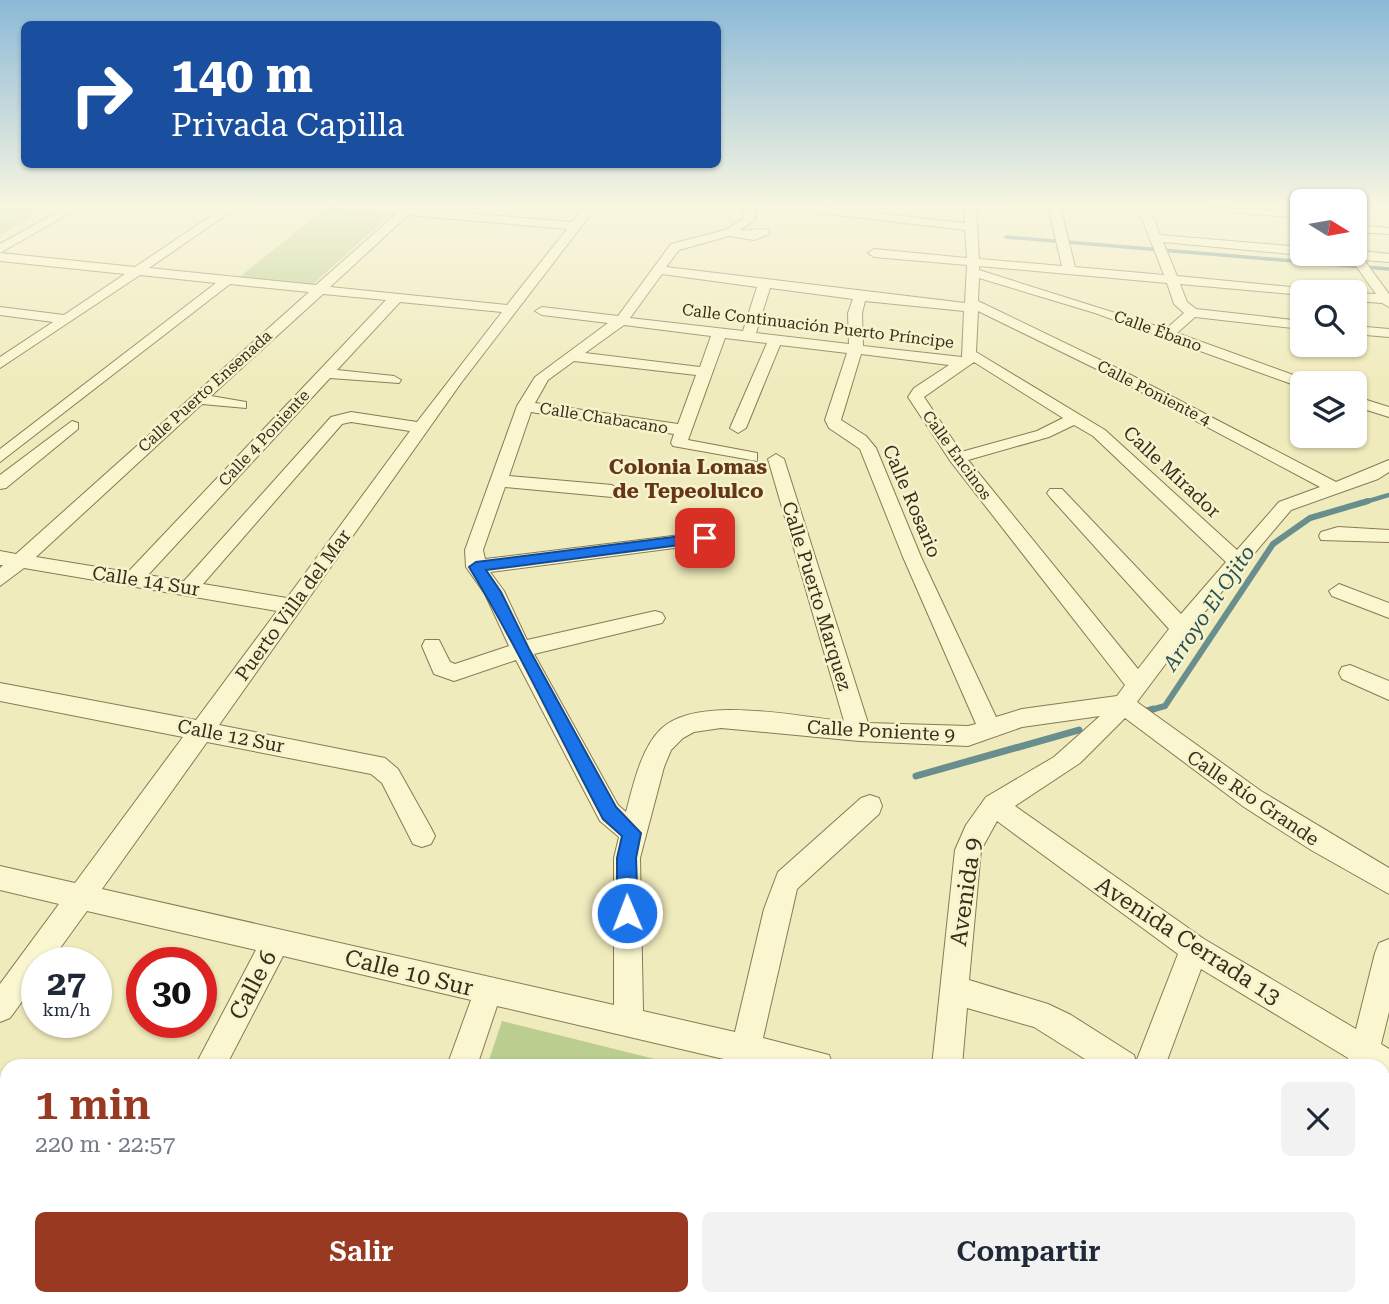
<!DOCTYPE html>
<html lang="es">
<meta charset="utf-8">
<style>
body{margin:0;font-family:"Roboto Serif",serif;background:#f2f2f3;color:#1f2937;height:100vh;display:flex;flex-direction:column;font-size:26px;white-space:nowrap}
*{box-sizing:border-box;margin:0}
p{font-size:23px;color:#747a83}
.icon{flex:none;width:38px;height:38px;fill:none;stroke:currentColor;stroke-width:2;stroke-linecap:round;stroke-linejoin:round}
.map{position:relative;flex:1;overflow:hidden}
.drawer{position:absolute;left:0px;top:1059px;width:1390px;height:247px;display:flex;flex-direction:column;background:#fff;border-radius:21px 21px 0 0;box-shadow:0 2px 5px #0004}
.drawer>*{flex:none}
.hud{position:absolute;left:21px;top:21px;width:700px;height:147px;border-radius:10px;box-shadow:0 2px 5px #0004;background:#1a4fa0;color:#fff;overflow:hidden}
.needle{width:46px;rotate:101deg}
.fabs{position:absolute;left:1290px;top:189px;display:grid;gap:14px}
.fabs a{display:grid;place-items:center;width:77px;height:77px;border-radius:10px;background:#fff;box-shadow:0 2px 5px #0004;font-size:35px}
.speed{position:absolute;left:21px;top:947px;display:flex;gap:14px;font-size:35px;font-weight:700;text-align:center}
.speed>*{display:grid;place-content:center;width:91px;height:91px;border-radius:50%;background:#fff;box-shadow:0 2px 5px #0004;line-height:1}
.speed small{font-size:18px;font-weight:400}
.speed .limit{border:10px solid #d22;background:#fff;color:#111}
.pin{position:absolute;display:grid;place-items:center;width:60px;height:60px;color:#fff;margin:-30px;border-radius:14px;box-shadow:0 4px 10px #0006}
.me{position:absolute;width:77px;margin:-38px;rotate:359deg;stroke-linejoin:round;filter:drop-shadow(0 0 5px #0008)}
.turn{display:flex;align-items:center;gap:24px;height:147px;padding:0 35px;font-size:32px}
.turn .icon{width:91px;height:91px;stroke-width:2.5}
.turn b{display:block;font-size:49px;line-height:60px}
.round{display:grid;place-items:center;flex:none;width:74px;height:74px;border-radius:10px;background:#f2f2f3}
.summary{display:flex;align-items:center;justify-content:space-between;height:119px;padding:0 35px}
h1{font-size:42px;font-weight:600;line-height:52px;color:#9a3922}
.primary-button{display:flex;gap:14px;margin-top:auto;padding:14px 35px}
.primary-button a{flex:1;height:80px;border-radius:10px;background:#9a3922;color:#fff;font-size:28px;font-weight:600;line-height:80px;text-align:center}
.primary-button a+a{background:#f2f2f3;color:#1f2937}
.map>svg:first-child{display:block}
.green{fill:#bbce90}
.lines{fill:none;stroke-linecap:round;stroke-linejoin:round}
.stream-far4{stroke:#688f8d;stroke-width:3.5}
.stream-far3{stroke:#688f8d;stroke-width:4.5}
.stream-far2{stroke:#688f8d;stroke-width:6}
.stream-far1{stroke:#688f8d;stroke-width:7}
.stream{stroke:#688f8d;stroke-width:10}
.minor-casing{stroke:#887a55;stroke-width:2}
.minor{fill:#faf6d0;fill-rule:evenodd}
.route{fill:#1a73e8;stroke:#114b97;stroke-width:2}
.labels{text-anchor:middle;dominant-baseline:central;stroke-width:5;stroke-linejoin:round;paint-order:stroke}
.far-street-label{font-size:16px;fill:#372e1b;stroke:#f7f3cc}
.street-label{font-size:19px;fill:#372e1b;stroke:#f7f3cc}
.neighbourhood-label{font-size:21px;font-weight:bold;fill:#653718;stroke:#f7f3cc}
.water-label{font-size:21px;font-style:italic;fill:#295157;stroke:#f7f3cc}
.near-street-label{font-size:23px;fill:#372e1b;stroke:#f7f3cc}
</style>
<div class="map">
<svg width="1389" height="1304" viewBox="0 0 1389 1304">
<rect width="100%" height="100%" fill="#f0ebbc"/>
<g class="green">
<polygon points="0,206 51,206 0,235"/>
<polygon points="327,207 392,213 309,288 237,279"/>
<polygon points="502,1021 683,1066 487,1066"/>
</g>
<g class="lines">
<polyline class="stream-far4" points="1006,237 1389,269"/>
<polyline class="stream-far3" points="1362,503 1389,495"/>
<polyline class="stream-far2" points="1147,711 1165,706 1273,544 1310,518 1368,501"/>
<g class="stream-far1">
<polyline points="1143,712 1153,709"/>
<polyline points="916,776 1079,730"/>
</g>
<polyline class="stream" points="666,1304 667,1298"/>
<defs>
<g id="minor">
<polygon points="68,206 82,206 0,253 0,244"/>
<path d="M226,206H239L149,268L316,285L396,214L335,209L329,206H418L415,209L572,222L585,206H597L461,383L219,725L385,758L398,769L431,828L435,836L431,844L422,847L413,844L382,783L371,774L207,742L102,889L614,1005V858L619,837L600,821L516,660L454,681L434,674L422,646L425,640H439L450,662L455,664L509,646L485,594L466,567L465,550L517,406L535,377L608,323L542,315L535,311L542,307L618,316L671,244L725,230L743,219L745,206H757L754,221L740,230C750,232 760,227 769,230V234L754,240L729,236L679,250L666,267L965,303L967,265L874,257L868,253L874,249L967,258L965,230L784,209L778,206H814L965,223L964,206H976L979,259L1062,266L1048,206H1060L1075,267L1164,275L1137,206H1149L1160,235L1302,247V254H1306L1302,255L1163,242L1177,276L1312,289L1313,292H1302V295L1180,284L1187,302L1196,309L1302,321V329L1195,317L1177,333L1307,380L1309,383H1302V388L1297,386L1095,313L979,278L978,301L1125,372L1336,482L1389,460V472L1378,479L1291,510L1203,614L1137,702L1261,791L1389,868V894L1311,850L1244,807L1125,718L1080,763L1015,806L1204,939L1356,1029L1375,953L1379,943L1389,939V1012L1381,1044L1389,1049V1081L1382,1078V1066H1348V1058L1201,969L1165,1066H1096L1034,1027L967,1008L962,1066H932L955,850L966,825L986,797L1054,757L1100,716L1022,727L968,746L859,741L721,728L694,732L683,738L671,750L664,767L640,858L643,1011L735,1032L764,909L778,872L861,798L870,795L879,798L882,806L879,814L797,889L763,1038L829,1055L833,1066H727L728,1060L497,1006L477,1066H447L471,1000L283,956L226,1066H195L256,950L87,911L50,962H37V981L10,1018L0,1022V984L59,904L0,890V866L75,883L183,737L0,701V683L196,720L277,611L24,568L0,586V568L3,565H0V551L16,554L309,292L230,284L0,462V449L216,283L140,275L0,368V357L53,322L0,315V307L64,315L125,274L0,261V253L135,267ZM408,215L567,229L507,305L330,287ZM979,266L1167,283L1174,304L1184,313L1166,329L979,270ZM662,274L757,287L743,331L630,318ZM770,288L853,299L848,313L849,344L756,333ZM323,294L386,300L128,572L36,557L202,404L246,408V402L211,396ZM865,301L964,311L962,357L863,346L862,313ZM400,302L502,312L417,422L351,412L331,417L184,581L148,575L330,378L399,383L401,380L394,376L337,370ZM978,311L1115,378L1320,487L1279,502L1237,550L1105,430L976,352ZM624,325L711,336L700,367L585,353ZM725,338L767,343L730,428L738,433L746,428L780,345L847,353L825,420L829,428L860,449L903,557L976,724L968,726L868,723L784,459L776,454L768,459L844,721C798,717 697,694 661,729C641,748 633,786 626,812L618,805L534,654L662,623L665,618L662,613L655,611L527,640L504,591L490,572L705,544L714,538L705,532L485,559L483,550L505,487L612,497L621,491L612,485L509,476L531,412L674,434L671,443L673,446L757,461V453L688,440ZM861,354L949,365L914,388L908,397L951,462L1125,685L1117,696L1022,709L996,717L921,557L876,448L866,436L841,420ZM574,361L696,375L678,424L535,403L548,380ZM974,362L1063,418L1037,431L961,452L924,397ZM351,422L410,431L287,598L203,584L342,424ZM1074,425L1093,436L1226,562L1181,614L1062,489H1050L1047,493L1050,497L1169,629L1138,669L968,460L1049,437ZM997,821L1178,954L1136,1062L1134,1055L1071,1015L1048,1004L969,980L981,850Z"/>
<polygon points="1183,206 1302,212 1302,218 1189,209"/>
<polygon points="1354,225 1389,228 1389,234 1354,232"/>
<polygon points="1354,250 1389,254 1389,262 1364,260 1389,294 1389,307 1382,303 1354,301 1354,293 1376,294 1351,259 1331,254 1354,254"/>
<polygon points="1354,326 1389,329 1389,337 1354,334"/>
<polygon points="1354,396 1389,407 1389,417 1354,406"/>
<polygon points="72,421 78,423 78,429 6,488 0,489 0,475"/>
<polygon points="1338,527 1389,530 1389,542 1321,540 1319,536 1321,532"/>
<polygon points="1339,584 1389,603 1389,618 1332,596 1329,591"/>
<polygon points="1350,665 1389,681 1389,700 1342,679 1339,673 1342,667"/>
<polygon points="68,1298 103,1298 101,1304 65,1304"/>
<polygon points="362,1298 398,1298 396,1304 360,1304"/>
<polygon points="907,1298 943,1298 942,1304 906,1304"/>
<polygon points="1313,1298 1349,1298 1348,1304 1312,1304"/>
</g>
</defs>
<use href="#minor" class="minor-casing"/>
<use href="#minor" class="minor"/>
</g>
<linearGradient id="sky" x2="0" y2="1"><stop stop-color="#8bb9d7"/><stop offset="0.53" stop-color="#f8f6e1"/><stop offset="1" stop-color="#f8f6e1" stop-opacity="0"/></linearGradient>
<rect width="1389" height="389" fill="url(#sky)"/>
<path class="route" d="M705,533L710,534V541L486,570L501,592L529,649L616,807L641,833L636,858L638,913L635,920L627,923L620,920L617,913V858L622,836L603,819C558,735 518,647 469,567L476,562Z"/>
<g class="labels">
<g class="far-street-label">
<text transform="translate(818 326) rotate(7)">Calle Continuación Puerto Príncipe</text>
<text transform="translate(1158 331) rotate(20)">Calle Ébano</text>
<text transform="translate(205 391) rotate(-42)">Calle Puerto Ensenada</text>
<text transform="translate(1154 393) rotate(27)">Calle Poniente 4</text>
<text transform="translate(604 418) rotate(9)">Calle Chabacano</text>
<text transform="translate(264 438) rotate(-47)">Calle 4 Poniente</text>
<text transform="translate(957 455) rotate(54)">Calle Encinos</text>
</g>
<g class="street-label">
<text transform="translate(1172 472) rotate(43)">Calle Mirador</text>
<text transform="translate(912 501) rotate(67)">Calle Rosario</text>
<text transform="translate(146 581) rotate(9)">Calle 14 Sur</text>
<text transform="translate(817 596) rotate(73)">Calle Puerto Marquez</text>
<text transform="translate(293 605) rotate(-54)">Puerto Villa del Mar</text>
<text transform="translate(881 731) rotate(3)">Calle Poniente 9</text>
<text transform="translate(231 736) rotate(11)">Calle 12 Sur</text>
<text transform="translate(1253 798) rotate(34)">Calle Río Grande</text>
</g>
<g class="neighbourhood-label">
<text x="688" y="467">Colonia Lomas<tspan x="688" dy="24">de Tepeolulco</tspan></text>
</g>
<g class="water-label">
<text transform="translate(1209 608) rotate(-56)">Arroyo El Ojito</text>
</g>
<g class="near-street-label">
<text transform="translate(966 892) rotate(-82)">Avenida 9</text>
<text transform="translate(1188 941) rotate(33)">Avenida Cerrada 13</text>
<text transform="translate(409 973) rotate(14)">Calle 10 Sur</text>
<text transform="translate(253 985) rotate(-62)">Calle 6</text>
</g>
</g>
</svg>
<div class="fabs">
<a><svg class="needle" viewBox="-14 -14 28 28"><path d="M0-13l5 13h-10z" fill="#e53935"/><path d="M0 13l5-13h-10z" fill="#747a83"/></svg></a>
<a><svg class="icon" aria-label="search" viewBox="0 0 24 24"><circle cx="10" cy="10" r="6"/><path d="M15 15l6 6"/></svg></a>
<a><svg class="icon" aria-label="layers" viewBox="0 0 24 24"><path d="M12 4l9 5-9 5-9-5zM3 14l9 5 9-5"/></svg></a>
</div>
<div class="speed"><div>27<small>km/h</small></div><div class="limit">30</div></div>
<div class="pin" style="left:705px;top:538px;background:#d93025"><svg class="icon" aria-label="arrive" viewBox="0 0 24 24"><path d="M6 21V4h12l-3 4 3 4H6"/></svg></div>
<svg class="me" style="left:627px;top:913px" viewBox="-20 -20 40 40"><circle r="17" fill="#1a73e8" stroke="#fff" stroke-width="3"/><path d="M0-11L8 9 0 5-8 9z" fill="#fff"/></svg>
<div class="hud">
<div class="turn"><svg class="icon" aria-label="right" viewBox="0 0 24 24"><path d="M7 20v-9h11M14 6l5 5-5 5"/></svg><div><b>140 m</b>Privada Capilla</div></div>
</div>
<section class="drawer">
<div class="summary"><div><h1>1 min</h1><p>220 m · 22:57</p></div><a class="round"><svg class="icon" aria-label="close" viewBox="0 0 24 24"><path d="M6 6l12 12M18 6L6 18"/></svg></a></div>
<div class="primary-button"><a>Salir</a><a>Compartir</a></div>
</section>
</div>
